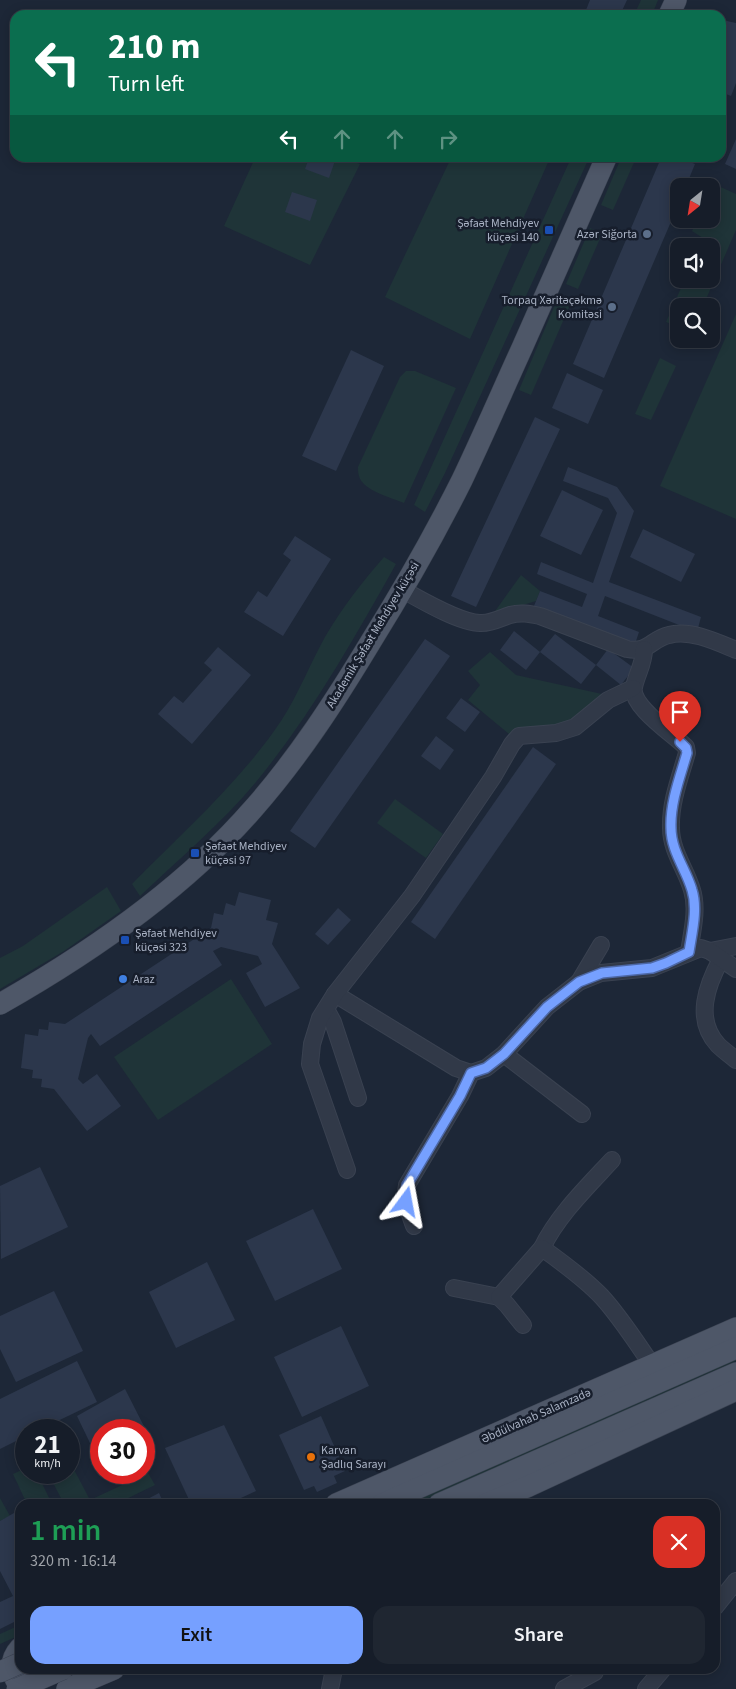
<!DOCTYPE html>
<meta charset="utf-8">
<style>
body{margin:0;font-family:"Source Sans 3",sans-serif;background:#1f2631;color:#f1f3f6;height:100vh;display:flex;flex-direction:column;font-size:19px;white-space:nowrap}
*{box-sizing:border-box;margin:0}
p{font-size:16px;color:#9ea2a8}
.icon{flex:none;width:28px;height:28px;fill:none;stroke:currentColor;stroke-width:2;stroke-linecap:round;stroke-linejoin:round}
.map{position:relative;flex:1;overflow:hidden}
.details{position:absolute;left:15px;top:1499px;width:705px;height:175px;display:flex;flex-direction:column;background:#161d29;border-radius:15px;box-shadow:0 2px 12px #0003,0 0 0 1px #353b46}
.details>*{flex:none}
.guide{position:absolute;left:10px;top:10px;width:716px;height:152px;border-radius:15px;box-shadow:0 2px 12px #0003,0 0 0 1px #353b46;background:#0b6e4f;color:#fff;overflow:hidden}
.needle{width:32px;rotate:210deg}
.fabs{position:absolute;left:670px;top:178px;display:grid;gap:10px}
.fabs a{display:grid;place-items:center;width:50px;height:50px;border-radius:10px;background:#161d29;box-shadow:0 2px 12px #0003,0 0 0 1px #353b46;font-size:25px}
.speed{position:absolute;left:15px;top:1419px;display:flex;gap:10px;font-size:25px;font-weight:700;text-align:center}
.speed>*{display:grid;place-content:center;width:65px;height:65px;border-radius:50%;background:#161d29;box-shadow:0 2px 12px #0003,0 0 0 1px #353b46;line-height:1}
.speed small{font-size:12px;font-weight:400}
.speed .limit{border:8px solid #d22;background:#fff;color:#111}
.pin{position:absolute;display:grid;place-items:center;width:42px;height:42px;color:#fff;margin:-51px -21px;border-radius:50% 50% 50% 0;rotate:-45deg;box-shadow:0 0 5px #0007}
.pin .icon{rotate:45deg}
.me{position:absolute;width:55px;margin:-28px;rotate:13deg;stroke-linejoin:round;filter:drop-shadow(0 0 4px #0008)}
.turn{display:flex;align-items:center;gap:18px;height:105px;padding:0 15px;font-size:22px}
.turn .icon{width:65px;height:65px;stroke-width:2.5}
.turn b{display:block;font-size:35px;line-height:42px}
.lanes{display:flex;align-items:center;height:48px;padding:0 15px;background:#0003;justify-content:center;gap:25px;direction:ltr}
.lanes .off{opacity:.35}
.round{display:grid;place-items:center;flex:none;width:52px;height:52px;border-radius:15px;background:#1f2631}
.head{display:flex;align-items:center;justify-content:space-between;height:85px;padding:0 15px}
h1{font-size:30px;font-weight:600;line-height:38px;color:#1e9e55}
.button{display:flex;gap:10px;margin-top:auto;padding:10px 15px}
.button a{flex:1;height:58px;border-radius:15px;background:#76a0ff;color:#111;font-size:20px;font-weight:600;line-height:58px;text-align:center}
.button a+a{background:#1f2631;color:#f1f3f6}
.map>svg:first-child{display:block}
.green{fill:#1f3438}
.building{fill:#2c374c}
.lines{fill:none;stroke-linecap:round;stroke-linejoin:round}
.minor-casing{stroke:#3a4251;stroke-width:18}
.major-casing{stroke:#3a4251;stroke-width:22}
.minor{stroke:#313948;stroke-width:16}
.major{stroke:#4e5768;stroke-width:21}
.major-bridge-casing{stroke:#3a4251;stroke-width:22;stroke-linecap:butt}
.major-bridge{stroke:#4e5768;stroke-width:21}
.route-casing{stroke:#4d68a6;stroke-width:12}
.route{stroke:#76a0ff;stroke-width:9}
.transit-dot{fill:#1a4fb4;stroke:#171e2c;stroke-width:2}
.service-dot{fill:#5c6f8a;stroke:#171e2c;stroke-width:2}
.shop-dot{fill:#3f7fe0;stroke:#171e2c;stroke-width:2}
.food-dot{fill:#e8710a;stroke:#171e2c;stroke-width:2}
.labels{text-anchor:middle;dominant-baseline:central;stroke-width:5;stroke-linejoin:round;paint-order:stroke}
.poi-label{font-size:12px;fill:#aab3c5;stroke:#171e2c;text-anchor:start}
.street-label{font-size:12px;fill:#aab3c5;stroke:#171e2c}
</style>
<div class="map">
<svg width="736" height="1689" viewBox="0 0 736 1689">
<rect width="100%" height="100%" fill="#1d2737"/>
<g class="green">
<polygon points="641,0 658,0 652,15 634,15"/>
<polygon points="255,158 351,158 350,160 360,164 310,265 224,226"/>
<polygon points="451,158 550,158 470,339 385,297"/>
<polygon points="571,158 584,162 587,158 589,158 445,473 425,512 414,505"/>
<polygon points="621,158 636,158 613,210 601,205"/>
<polygon points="714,184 736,194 736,230 703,306 679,306 679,327 666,322 685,279 711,279 711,246 700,246 703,238 692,231 698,219 711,219 711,190"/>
<polygon points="590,228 602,234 578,289 566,284"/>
<polygon points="557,300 570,305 531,395 519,390"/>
<polygon points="736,314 736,519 660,486"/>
<polygon points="660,358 676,366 651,420 635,414"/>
<path d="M406,371H415L456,388L404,503C392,498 362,490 359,476C358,473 358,470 358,467L400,377Z"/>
<path d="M384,557L396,564C354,639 311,715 256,782C222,823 179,859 140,896L132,884C183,832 240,782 281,721C298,695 310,664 325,637C342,608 362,582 384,557Z"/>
<polygon points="521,575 540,591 536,601 493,614"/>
<polygon points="490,652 516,675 611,696 572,731 509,734 468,700 480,685 468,671"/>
<polygon points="395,799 443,834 426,858 377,823"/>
<polygon points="107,887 121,911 64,951 0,989 0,958 23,946"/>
<polygon points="231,979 272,1044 158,1120 114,1057"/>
<polygon points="736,1357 736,1361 415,1504 404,1504"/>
<polygon points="69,1460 90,1500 148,1473 155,1485 116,1504 64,1504 48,1473 69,1472"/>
<polygon points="26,1468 26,1472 37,1473 52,1504 27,1504 13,1474"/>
<polygon points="0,1498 10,1516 0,1521"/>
<polygon points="20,1625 20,1635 0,1644 0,1634"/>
</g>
<g class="building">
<polygon points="590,0 627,0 620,15 584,15"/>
<polygon points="727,21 736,23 736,83 731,96 721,92 721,22"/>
<polygon points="736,139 736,169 725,164"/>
<polygon points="309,158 336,158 329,178 305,169"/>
<polygon points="661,158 680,158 695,164 686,186 679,186 679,203 604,378 573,364"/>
<polygon points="292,192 317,200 310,221 285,212"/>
<polygon points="351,350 384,366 336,471 302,456"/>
<polygon points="567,373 603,390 588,424 552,408"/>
<polygon points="535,417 560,429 476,607 451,596"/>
<polygon points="568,467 617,487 634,511 609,582 701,617 697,632 605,596 598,616 639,632 635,644 534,606 540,591 582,607 587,594 537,574 541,562 593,583 617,513 608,498 563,481"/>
<polygon points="562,490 603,510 581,555 540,536"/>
<polygon points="643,529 695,554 681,582 630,557"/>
<polygon points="295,536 331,559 283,636 244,612 258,591 267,597 291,560 283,554"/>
<polygon points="514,631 540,652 526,670 500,650"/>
<polygon points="555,634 596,665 581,684 540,652"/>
<polygon points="425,639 450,656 315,848 290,831"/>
<polygon points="218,647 251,675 192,744 158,714 174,696 183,703 212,670 204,663"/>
<polygon points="608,649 634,668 621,685 596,665"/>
<polygon points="461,698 480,712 465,732 446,718"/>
<polygon points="436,736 454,750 440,770 421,756"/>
<polygon points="533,747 556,764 435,939 411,922"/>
<polygon points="239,892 271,900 266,920 278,923 272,944 300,988 265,1007 246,973 262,964 258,956 221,947 213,951 222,965 100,1046 91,1034 88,1038 78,1079 83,1084 97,1074 121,1106 87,1131 54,1089 41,1087 42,1079 32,1078 33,1070 21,1068 25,1034 38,1036 39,1029 48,1030 49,1022 65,1024 211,928 214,913 223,915 226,903 235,906"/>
<polygon points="338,908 351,920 328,945 315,934"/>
<polygon points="40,1167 68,1227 1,1259 0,1186"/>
<polygon points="313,1209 342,1269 275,1301 246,1241"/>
<polygon points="207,1262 235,1320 176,1348 149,1292"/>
<polygon points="54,1291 83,1351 16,1382 0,1349 0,1316"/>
<polygon points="341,1326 369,1386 302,1417 274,1357"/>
<polygon points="77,1361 97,1402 39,1430 26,1430 26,1436 0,1449 0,1399"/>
<polygon points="125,1389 153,1444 144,1449 144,1430 101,1430 101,1466 77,1416"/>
<polygon points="321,1416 345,1471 334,1476 337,1483 317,1492 314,1486 304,1490 279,1435"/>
<polygon points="224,1425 256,1491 228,1504 191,1504 165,1448"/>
<polygon points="159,1493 164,1504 138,1504"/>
<polygon points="14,1513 20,1524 20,1619 0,1629 0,1602 13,1596 0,1571 0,1521"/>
</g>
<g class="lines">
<defs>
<g id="minor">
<path d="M403,590C421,600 460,623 480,623C490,624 501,618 510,615C521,612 530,614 540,616L627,649C649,653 651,639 669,635C690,629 717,642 736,650"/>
<path d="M644,649C644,664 637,673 634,687C630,706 673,734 686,747L687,753C680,777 670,803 671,828C671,851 686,869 692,890C698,909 692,932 689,952"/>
<polyline points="710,951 736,946"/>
<path d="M721,959C707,985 694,1019 718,1045C723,1050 730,1055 736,1060"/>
<polyline points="579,982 601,945"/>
<polyline points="335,994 456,1068 471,1073"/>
<polyline points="326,1009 333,1022 358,1098"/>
<polyline points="504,1054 582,1114"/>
<polyline points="347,1170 310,1064 312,1044 320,1018 335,994 412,896 493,777 512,744 519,736 556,733 575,727 608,700 633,688"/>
<path d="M414,1226C409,1212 404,1200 407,1185L460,1096L471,1073L486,1068L504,1054L547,1007L579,982L601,973L652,968L701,948L710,951L736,969"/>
<path d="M542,1248C557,1216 588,1186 612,1160"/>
<polyline points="454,1288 499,1297"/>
<path d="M523,1325L507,1305L499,1297L542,1248C563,1263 585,1279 602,1297C621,1318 636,1342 652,1365"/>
<polyline points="715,1607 736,1581"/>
<polyline points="330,1689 334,1669"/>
<polyline points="564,1689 595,1672"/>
<polyline points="646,1689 663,1669"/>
</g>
<g id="major">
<polyline points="669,15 676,0"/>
<path d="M0,1004C90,953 185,887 253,809C298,758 335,701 370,643C403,590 434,536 462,480C483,436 502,392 522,348C550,285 578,221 606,158"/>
<polyline points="336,1504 736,1328"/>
<polyline points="382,1504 736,1348"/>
<polyline points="439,1504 736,1373"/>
<polyline points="486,1504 529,1486 736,1390"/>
<path d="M20,1648C8,1661 11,1676 22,1689"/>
<polyline points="67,1689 114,1669"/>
</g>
</defs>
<use href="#minor" class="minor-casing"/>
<use href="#major" class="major-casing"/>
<use href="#minor" class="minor"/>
<use href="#major" class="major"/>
<defs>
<g id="major-bridge">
<polyline points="0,1672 20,1663"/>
<polyline points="17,1689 63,1669"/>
</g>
</defs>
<use href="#major-bridge" class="major-bridge-casing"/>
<use href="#major-bridge" class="major-bridge"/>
</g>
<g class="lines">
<defs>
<path id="route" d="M406,1202L405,1194L407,1185L460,1096L471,1073L486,1068L504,1054L547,1007L579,982L602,973L652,968L666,963L689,952C692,932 698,909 692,890C686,869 671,851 671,828C670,803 680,777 687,753L686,748L680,742"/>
</defs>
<use href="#route" class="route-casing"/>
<use href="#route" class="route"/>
</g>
<g class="transit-dot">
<rect x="544" y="225" width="10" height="10" rx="2.5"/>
<rect x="190" y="848" width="10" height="10" rx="2.5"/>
<rect x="120" y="935" width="10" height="10" rx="2.5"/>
</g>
<g class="service-dot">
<circle cx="647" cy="234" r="5"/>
<circle cx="612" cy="307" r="5"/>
</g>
<circle class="shop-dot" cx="123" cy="979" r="5"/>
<circle class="food-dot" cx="311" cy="1457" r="5"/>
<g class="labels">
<g class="poi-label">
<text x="539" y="223" text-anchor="end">Şəfaət Mehdiyev<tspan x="539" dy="14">küçəsi 140</tspan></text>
<text x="637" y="234" text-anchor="end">Azər Siğorta</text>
<text x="602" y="300" text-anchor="end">Torpaq Xəritəçəkmə<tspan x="602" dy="14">Komitəsi</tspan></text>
<text x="205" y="846">Şəfaət Mehdiyev<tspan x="205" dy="14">küçəsi 97</tspan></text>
<text x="135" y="933">Şəfaət Mehdiyev<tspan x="135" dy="14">küçəsi 323</tspan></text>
<text x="133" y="979">Araz</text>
<text x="321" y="1450">Karvan<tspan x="321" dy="14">Şadlıq Sarayı</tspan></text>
</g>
<g class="street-label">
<text transform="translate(373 635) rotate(-59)">Akademik Şəfaət Mehdiyev küçəsi</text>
<text transform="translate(536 1416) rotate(-24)">Əbdülvahab Salamzadə</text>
</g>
</g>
</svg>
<div class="fabs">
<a><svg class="needle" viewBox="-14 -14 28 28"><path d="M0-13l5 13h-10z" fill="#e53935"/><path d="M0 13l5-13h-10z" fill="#9ea2a8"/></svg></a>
<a><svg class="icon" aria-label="sound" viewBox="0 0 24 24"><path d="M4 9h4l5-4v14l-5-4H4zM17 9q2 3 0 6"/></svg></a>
<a><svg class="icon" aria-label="search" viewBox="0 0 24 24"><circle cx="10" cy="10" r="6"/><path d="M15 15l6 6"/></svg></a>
</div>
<div class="speed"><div>21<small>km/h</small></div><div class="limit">30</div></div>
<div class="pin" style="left:680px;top:742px;background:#d93025"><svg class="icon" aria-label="arrive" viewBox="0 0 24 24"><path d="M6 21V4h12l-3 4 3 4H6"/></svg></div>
<svg class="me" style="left:406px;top:1202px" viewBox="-20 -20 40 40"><path d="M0-17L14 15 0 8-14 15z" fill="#76a0ff" stroke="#fff" stroke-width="4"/></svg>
<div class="guide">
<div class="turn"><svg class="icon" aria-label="left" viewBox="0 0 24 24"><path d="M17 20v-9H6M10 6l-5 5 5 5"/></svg><div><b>210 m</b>Turn left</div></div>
<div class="lanes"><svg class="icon" aria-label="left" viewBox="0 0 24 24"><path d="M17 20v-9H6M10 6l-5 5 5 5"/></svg><svg class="icon off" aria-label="ahead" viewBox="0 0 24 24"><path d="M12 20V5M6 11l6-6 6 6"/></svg><svg class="icon off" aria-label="ahead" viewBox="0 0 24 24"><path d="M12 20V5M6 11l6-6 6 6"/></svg><svg class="icon off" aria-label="right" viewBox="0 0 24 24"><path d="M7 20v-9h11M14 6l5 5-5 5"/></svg></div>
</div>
<section class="details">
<div class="head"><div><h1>1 min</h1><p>320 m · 16:14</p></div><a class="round" style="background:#d93025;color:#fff"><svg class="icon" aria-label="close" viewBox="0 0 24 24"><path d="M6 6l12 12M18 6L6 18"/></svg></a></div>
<div class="button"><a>Exit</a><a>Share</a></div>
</section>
</div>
